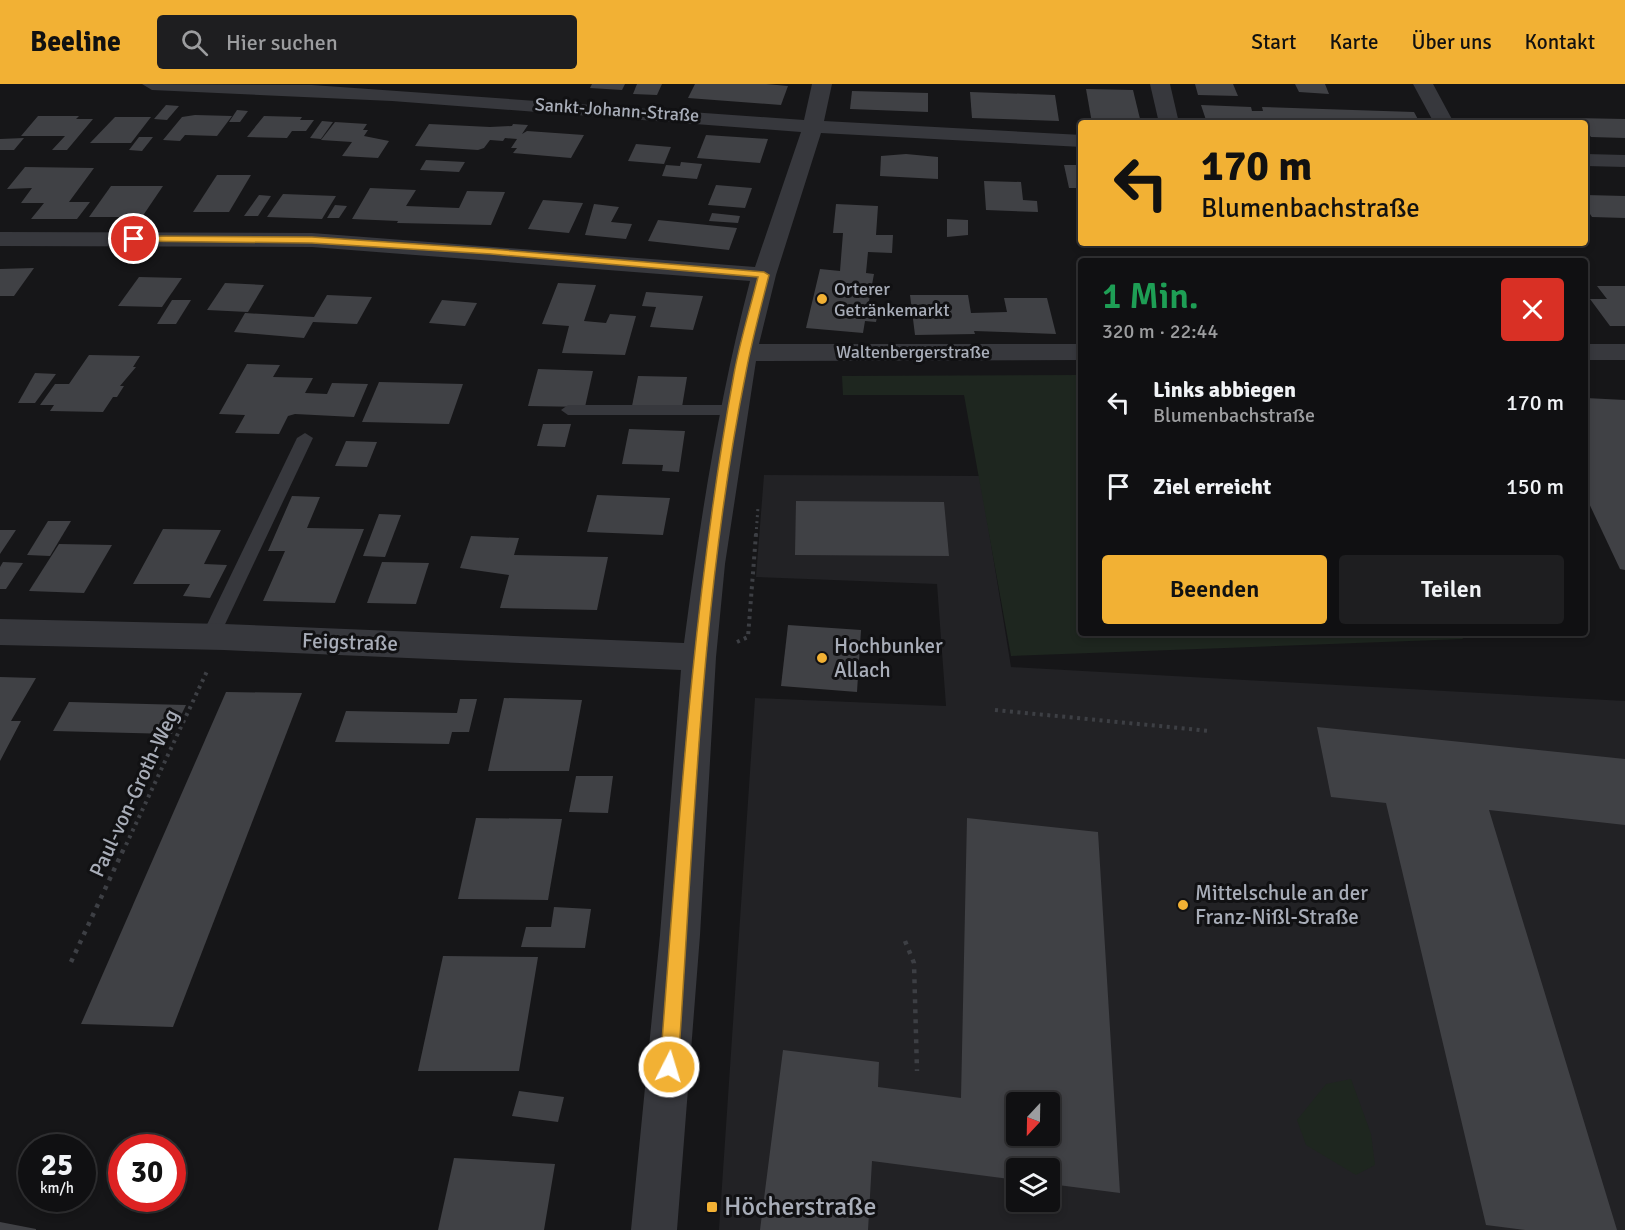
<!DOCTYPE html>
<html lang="de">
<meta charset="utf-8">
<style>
body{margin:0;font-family:Signika,sans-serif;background:#1e1e20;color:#f1f3f6;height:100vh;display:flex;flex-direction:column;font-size:22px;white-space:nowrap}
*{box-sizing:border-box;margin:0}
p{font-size:20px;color:#9c9d9f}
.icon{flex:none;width:33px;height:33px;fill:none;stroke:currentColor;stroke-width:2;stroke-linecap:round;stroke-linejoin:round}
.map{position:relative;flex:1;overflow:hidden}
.side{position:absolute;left:1078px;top:174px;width:510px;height:378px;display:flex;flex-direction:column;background:#101012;border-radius:6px;box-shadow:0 3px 9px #0003,0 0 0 2px #303032}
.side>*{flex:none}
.banner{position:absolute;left:1078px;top:36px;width:510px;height:126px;border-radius:6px;box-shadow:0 3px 9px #0003,0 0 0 2px #303032;background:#f2b134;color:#111;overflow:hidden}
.needle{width:39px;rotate:202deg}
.buttons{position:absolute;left:1006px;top:1008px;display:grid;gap:12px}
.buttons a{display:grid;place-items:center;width:54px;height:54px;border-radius:6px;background:#101012;box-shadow:0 3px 9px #0003,0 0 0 2px #303032;font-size:30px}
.speed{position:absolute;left:18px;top:1050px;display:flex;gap:12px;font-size:30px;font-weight:700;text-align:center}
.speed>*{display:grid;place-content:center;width:78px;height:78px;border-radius:50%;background:#101012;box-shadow:0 3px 9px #0003,0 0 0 2px #303032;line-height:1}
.speed small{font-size:15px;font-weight:400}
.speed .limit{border:9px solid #d22;background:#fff;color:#111}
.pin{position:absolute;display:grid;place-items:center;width:51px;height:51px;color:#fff;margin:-26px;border:3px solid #fff;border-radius:50%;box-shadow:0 2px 6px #0007}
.me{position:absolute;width:66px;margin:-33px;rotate:5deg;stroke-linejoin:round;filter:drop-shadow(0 0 4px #0008)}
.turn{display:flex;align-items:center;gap:21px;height:126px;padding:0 24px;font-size:27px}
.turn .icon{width:78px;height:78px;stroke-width:2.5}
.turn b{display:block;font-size:42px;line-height:51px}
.round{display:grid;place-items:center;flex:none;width:63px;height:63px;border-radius:6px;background:#1e1e20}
.head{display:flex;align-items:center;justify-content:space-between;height:102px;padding:0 24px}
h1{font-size:36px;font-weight:600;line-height:45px;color:#1e9e55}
.cta{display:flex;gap:12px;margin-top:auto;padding:12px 24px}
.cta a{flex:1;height:69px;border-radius:6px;background:#f2b134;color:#111;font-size:24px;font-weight:600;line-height:69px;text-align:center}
.cta a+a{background:#1e1e20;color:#f1f3f6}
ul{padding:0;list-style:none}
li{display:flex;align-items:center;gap:18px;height:84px;padding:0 24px}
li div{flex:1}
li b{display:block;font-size:22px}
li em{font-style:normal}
header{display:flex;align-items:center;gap:36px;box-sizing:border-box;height:84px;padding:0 30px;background:#f2b134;color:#111}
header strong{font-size:28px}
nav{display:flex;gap:33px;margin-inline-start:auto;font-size:21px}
.search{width:420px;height:54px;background:#1e1e20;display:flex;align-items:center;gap:15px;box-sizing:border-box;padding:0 21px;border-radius:6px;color:#9c9d9f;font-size:22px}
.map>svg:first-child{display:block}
.built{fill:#222225;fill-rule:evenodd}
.green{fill:#1e261f}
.building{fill:#404145;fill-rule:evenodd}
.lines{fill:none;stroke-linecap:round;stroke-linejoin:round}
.path-far2{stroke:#3d3f44;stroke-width:3;stroke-dasharray:2 4;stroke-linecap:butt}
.path-far1{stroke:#3d3f44;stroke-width:4;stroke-dasharray:3 4.5;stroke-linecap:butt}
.path{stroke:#3d3f44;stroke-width:4.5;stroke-dasharray:4 6;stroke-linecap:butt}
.lane{fill:#37383d;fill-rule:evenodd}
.street{fill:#37383d;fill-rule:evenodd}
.route{fill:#f2b134;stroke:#9d7322;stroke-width:1.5}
.poi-dot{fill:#f2b134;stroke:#111113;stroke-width:2}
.labels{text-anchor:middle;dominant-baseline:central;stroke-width:6;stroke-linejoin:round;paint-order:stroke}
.far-street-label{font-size:18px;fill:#a8adb8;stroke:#111113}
.far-poi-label{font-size:18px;fill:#a8adb8;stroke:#111113;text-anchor:start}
.street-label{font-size:21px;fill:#a8adb8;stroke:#111113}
.poi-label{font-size:21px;fill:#a8adb8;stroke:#111113;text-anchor:start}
.near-poi-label{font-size:26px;fill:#a8adb8;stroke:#111113;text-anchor:start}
</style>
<header>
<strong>Beeline</strong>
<div class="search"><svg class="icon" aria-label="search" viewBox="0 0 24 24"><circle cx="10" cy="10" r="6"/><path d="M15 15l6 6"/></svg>Hier suchen</div>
<nav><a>Start</a><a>Karte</a><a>Über uns</a><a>Kontakt</a></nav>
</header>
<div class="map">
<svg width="1625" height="1146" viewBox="0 0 1625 1146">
<rect width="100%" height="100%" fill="#161618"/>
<path class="built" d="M764,391L980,392L1011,583L1625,617V1146H719L755,614L946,622L937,500L756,493ZM1017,1018H1050V1052H1017ZM1017,1084H1050V1118H1017Z"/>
<g class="green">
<polygon points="1081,291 1082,549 1460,549 1463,555 1011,572 964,311 843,311 842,292"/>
<polygon points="1351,995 1371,1050 1375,1081 1356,1091 1306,1061 1297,1036 1326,1000"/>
</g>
<g class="building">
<polygon points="592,0 625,0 622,6 590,4"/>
<polygon points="637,0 662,0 657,11 633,10"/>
<polygon points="695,0 766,0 788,2 781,21 688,14"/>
<polygon points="1195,0 1233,0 1238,12 1198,11"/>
<polygon points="1295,0 1325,0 1329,10 1299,8"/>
<polygon points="1086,5 1133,6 1141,39 1092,39"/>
<polygon points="852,7 928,9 928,28 850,25"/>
<polygon points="970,8 1055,11 1059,37 972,34"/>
<polygon points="166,21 179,22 167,36 154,35"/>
<polygon points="1201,21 1251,23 1252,27 1263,27 1262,23 1414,28 1420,39 1207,39"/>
<polygon points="237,26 248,27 240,38 229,38"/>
<polygon points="195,31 232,32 217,52 185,51 180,57 163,56 182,33"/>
<polygon points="38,32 79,32 76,35 93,35 67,66 52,66 65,52 21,52"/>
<polygon points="264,32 302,33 300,36 314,36 306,47 292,47 287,54 247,53"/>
<polygon points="115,33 151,33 131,59 90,59"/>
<polygon points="1477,34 1513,36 1515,39 1480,39"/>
<polygon points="1574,34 1625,35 1625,54 1591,53 1586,47 1586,39 1579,39"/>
<polygon points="322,37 333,38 321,55 310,54"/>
<polygon points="335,38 367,40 363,46 368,46 364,52 389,57 378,74 342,72 352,58 321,56"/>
<polygon points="429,40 490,43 512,42 513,40 528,41 522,50 527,47 584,51 571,74 513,69 517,64 511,64 517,55 505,54 503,57 490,56 484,64 478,66 415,62"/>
<polygon points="706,51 768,55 760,79 697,74"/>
<polygon points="139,53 153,53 142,67 129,66"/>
<polygon points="24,54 14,66 0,66 0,55"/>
<polygon points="636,60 671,63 664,80 628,77"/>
<polygon points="906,70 938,73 938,95 880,92 881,72"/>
<polygon points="426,76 465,78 459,88 420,86"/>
<polygon points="681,78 702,80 697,95 662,92 666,81 680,82"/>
<polygon points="1064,81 1082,81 1082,104 1069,104"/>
<polygon points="25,83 94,84 69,118 90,118 77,135 31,135 44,119 21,119 32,104 7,105"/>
<polygon points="217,91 251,91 229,128 193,128"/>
<polygon points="984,97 1021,98 1023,116 1037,117 1038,128 986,126"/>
<polygon points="716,101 752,104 745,124 708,121"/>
<polygon points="111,102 163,102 142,133 89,133"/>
<polygon points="370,104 416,106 406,122 459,124 467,107 505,108 491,141 397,139 398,137 352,135"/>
<polygon points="283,110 336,112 322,135 267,133"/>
<polygon points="259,111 271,112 258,132 244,132"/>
<polygon points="1586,111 1625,112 1625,134 1592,133 1586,124"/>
<polygon points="543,116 583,119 569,149 528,145"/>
<polygon points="594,120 619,123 611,138 632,140 626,155 585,151"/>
<polygon points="836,120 878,122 876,151 893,151 892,169 868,168 866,189 874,190 868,222 879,223 876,238 865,237 863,249 806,244 820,185 840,187 843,149 833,149"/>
<polygon points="335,121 347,122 339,134 327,134"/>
<polygon points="712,129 740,132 738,139 709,137"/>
<polygon points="947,135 968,136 968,151 947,153"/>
<polygon points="658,136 737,144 729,166 648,157"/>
<polygon points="34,184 14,212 0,212 0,185"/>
<polygon points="139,193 182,194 162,223 118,222"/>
<polygon points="225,199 264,201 248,228 207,226"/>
<polygon points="558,199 596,201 584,237 606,239 610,230 636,232 625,271 562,269 569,242 542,240"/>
<polygon points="1597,202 1625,202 1625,242 1610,242 1590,215 1607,215"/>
<polygon points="646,208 703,212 693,246 650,243 656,223 642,222"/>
<polygon points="327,211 372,213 357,240 313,238 304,254 234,248 245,229 314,233"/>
<polygon points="910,211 968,211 971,229 1007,228 1004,214 1047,214 1056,250 974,247 975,250 915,251"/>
<polygon points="172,216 191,216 176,240 157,240"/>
<polygon points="442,216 477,219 465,242 429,239"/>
<polygon points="89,271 140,272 133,283 136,283 120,302 124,302 117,313 113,313 103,328 50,327 54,321 40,321 55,300 69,300"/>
<polygon points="247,280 280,281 273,293 313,294 305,309 327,310 332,299 368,300 354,333 295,330 288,332 279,350 235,349 245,331 219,330"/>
<polygon points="538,285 593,287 585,323 528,322"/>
<polygon points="35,289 56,290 35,319 18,319"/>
<polygon points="638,292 687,293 682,323 632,322"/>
<polygon points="379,298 463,300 449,340 362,338"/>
<polygon points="1586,314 1625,316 1625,486 1620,485 1586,413"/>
<polygon points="543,340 571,340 565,363 537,362"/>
<polygon points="629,345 685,347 679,388 662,387 663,381 622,380"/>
<polygon points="346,357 377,358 367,383 335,382"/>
<polygon points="597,411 670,414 663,451 587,448"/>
<polygon points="292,412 320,413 307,444 364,445 335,519 263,517 285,467 268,467"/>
<polygon points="796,417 944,418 949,472 795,471"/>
<polygon points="379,430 401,431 385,473 363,472"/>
<polygon points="48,437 71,437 50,472 27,471"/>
<polygon points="163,445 221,446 204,480 227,481 210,514 183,512 190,500 133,500"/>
<polygon points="0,446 16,446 0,470"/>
<polygon points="471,452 519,454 514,471 608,473 597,526 500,524 509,491 460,484"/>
<polygon points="59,460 112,461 84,509 29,507"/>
<polygon points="3,478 23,479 6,505 0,505 0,483"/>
<polygon points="382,478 429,479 416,520 367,519"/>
<polygon points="788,541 861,546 857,608 781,602"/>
<polygon points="0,593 36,594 11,637 21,637 0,677"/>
<polygon points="226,608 302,609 173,943 81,940"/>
<polygon points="504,614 582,616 569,687 488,687"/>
<polygon points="460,615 477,615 469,648 452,648 449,660 335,658 346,627 457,629"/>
<polygon points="69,618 186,621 172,650 53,647"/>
<polygon points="1317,643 1625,675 1625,741 1489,726 1617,1146 1525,1146 1486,1141 1386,719 1331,713"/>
<polygon points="576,692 613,692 608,729 569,728"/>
<polygon points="476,734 562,735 548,816 458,815"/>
<path d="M967,734L1098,748L1120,1109L1050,1100V1084H1017V1096L872,1077L868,1146H760L783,966L879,978L878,1003L961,1014ZM1017,1018H1050V1052H1017Z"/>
<polygon points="554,823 591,825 585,864 521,863 526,843 551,843"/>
<polygon points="443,872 538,873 519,987 418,987"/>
<polygon points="519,1007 564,1013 558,1038 512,1032"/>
<polygon points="454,1074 555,1080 544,1146 438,1146"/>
<polygon points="0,1138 36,1145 36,1146 0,1146"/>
</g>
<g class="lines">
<polyline class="path-far2" points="756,451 758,423"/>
<g class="path-far1">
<polyline points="737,558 748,553 756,450"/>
<polyline points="995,626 1210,647"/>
<polyline points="126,761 208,585"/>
</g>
<g class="path">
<polyline points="905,857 914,879 917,987"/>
<polyline points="71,878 126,760"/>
</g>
<g class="lane">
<polygon points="568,321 733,321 740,326 733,331 568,331 561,326"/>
<polygon points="305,349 313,354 219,553 216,558 210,560 204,558 201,553 297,354"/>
</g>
<g class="street">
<path d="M142,0L312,1L804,36L812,0H832L824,37L1082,51V63L821,49L776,191L759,260H1082V276L756,277L725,480L716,573L700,851L677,1146H631L660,851L681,586L224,566L0,561V535L224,540L684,559C700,437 719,315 750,197L312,163L0,162V148L312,149L755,183L801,48L392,17L152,6Z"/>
<polygon points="1150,0 1170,0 1179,39 1159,39"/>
<polygon points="1413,0 1433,0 1454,39 1434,39"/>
<polygon points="1586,70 1625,71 1625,83 1586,82"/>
<rect x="1586" y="260" width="39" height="16"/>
</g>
</g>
<path class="route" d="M134,152L312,153L491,165L764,188L769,191C761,223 752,255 746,288C700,516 694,752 678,983L675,990L669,992L663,990L660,983C678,751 692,519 734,290C740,257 750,225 758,193L491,170L312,159L131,157L129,155Z"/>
<g class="poi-dot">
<circle cx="822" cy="215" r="6"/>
<circle cx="822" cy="574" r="6"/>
<circle cx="1183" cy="821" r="6"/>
<rect x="706" y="1117" width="12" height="12" rx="3"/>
</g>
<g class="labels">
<g class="far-street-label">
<text transform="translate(617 26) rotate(4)">Sankt-Johann-Straße</text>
<text x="913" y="268">Waltenbergerstraße</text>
</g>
<g class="far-poi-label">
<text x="834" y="205">Orterer<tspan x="834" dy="21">Getränkemarkt</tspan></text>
</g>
<g class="street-label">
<text transform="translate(350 558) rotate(2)">Feigstraße</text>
<text transform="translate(134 709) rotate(-65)">Paul-von-Groth-Weg</text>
</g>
<g class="poi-label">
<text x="834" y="562">Hochbunker<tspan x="834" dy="24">Allach</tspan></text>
<text x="1195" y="809">Mittelschule an der<tspan x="1195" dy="24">Franz-Nißl-Straße</tspan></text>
</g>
<g class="near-poi-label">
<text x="724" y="1123">Höcherstraße</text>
</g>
</g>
</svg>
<div class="buttons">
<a><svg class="needle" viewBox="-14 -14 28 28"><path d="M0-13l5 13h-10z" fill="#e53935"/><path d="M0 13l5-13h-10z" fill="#9c9d9f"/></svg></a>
<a><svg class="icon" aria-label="layers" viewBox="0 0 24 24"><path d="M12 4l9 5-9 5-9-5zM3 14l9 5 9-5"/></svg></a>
</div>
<div class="speed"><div>25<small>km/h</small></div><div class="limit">30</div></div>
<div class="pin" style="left:134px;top:155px;background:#d93025"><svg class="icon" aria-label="arrive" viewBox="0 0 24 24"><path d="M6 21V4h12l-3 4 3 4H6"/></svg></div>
<svg class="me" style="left:669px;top:983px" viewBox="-20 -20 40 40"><circle r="17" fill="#f2b134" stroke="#fff" stroke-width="3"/><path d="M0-11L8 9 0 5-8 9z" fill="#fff"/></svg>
<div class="banner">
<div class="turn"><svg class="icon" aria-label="left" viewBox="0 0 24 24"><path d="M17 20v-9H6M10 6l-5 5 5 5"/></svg><div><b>170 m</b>Blumenbachstraße</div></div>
</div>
<section class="side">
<div class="head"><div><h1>1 Min.</h1><p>320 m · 22:44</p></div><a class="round" style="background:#d93025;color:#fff"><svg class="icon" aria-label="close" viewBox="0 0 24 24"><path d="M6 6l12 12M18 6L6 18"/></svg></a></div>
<ul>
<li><svg class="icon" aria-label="left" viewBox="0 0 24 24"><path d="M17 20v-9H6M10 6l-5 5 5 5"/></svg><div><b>Links abbiegen</b><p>Blumenbachstraße</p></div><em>170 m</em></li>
<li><svg class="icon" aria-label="arrive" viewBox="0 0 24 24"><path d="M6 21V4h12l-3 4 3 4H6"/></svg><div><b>Ziel erreicht</b></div><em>150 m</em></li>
</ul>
<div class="cta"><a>Beenden</a><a>Teilen</a></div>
</section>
</div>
